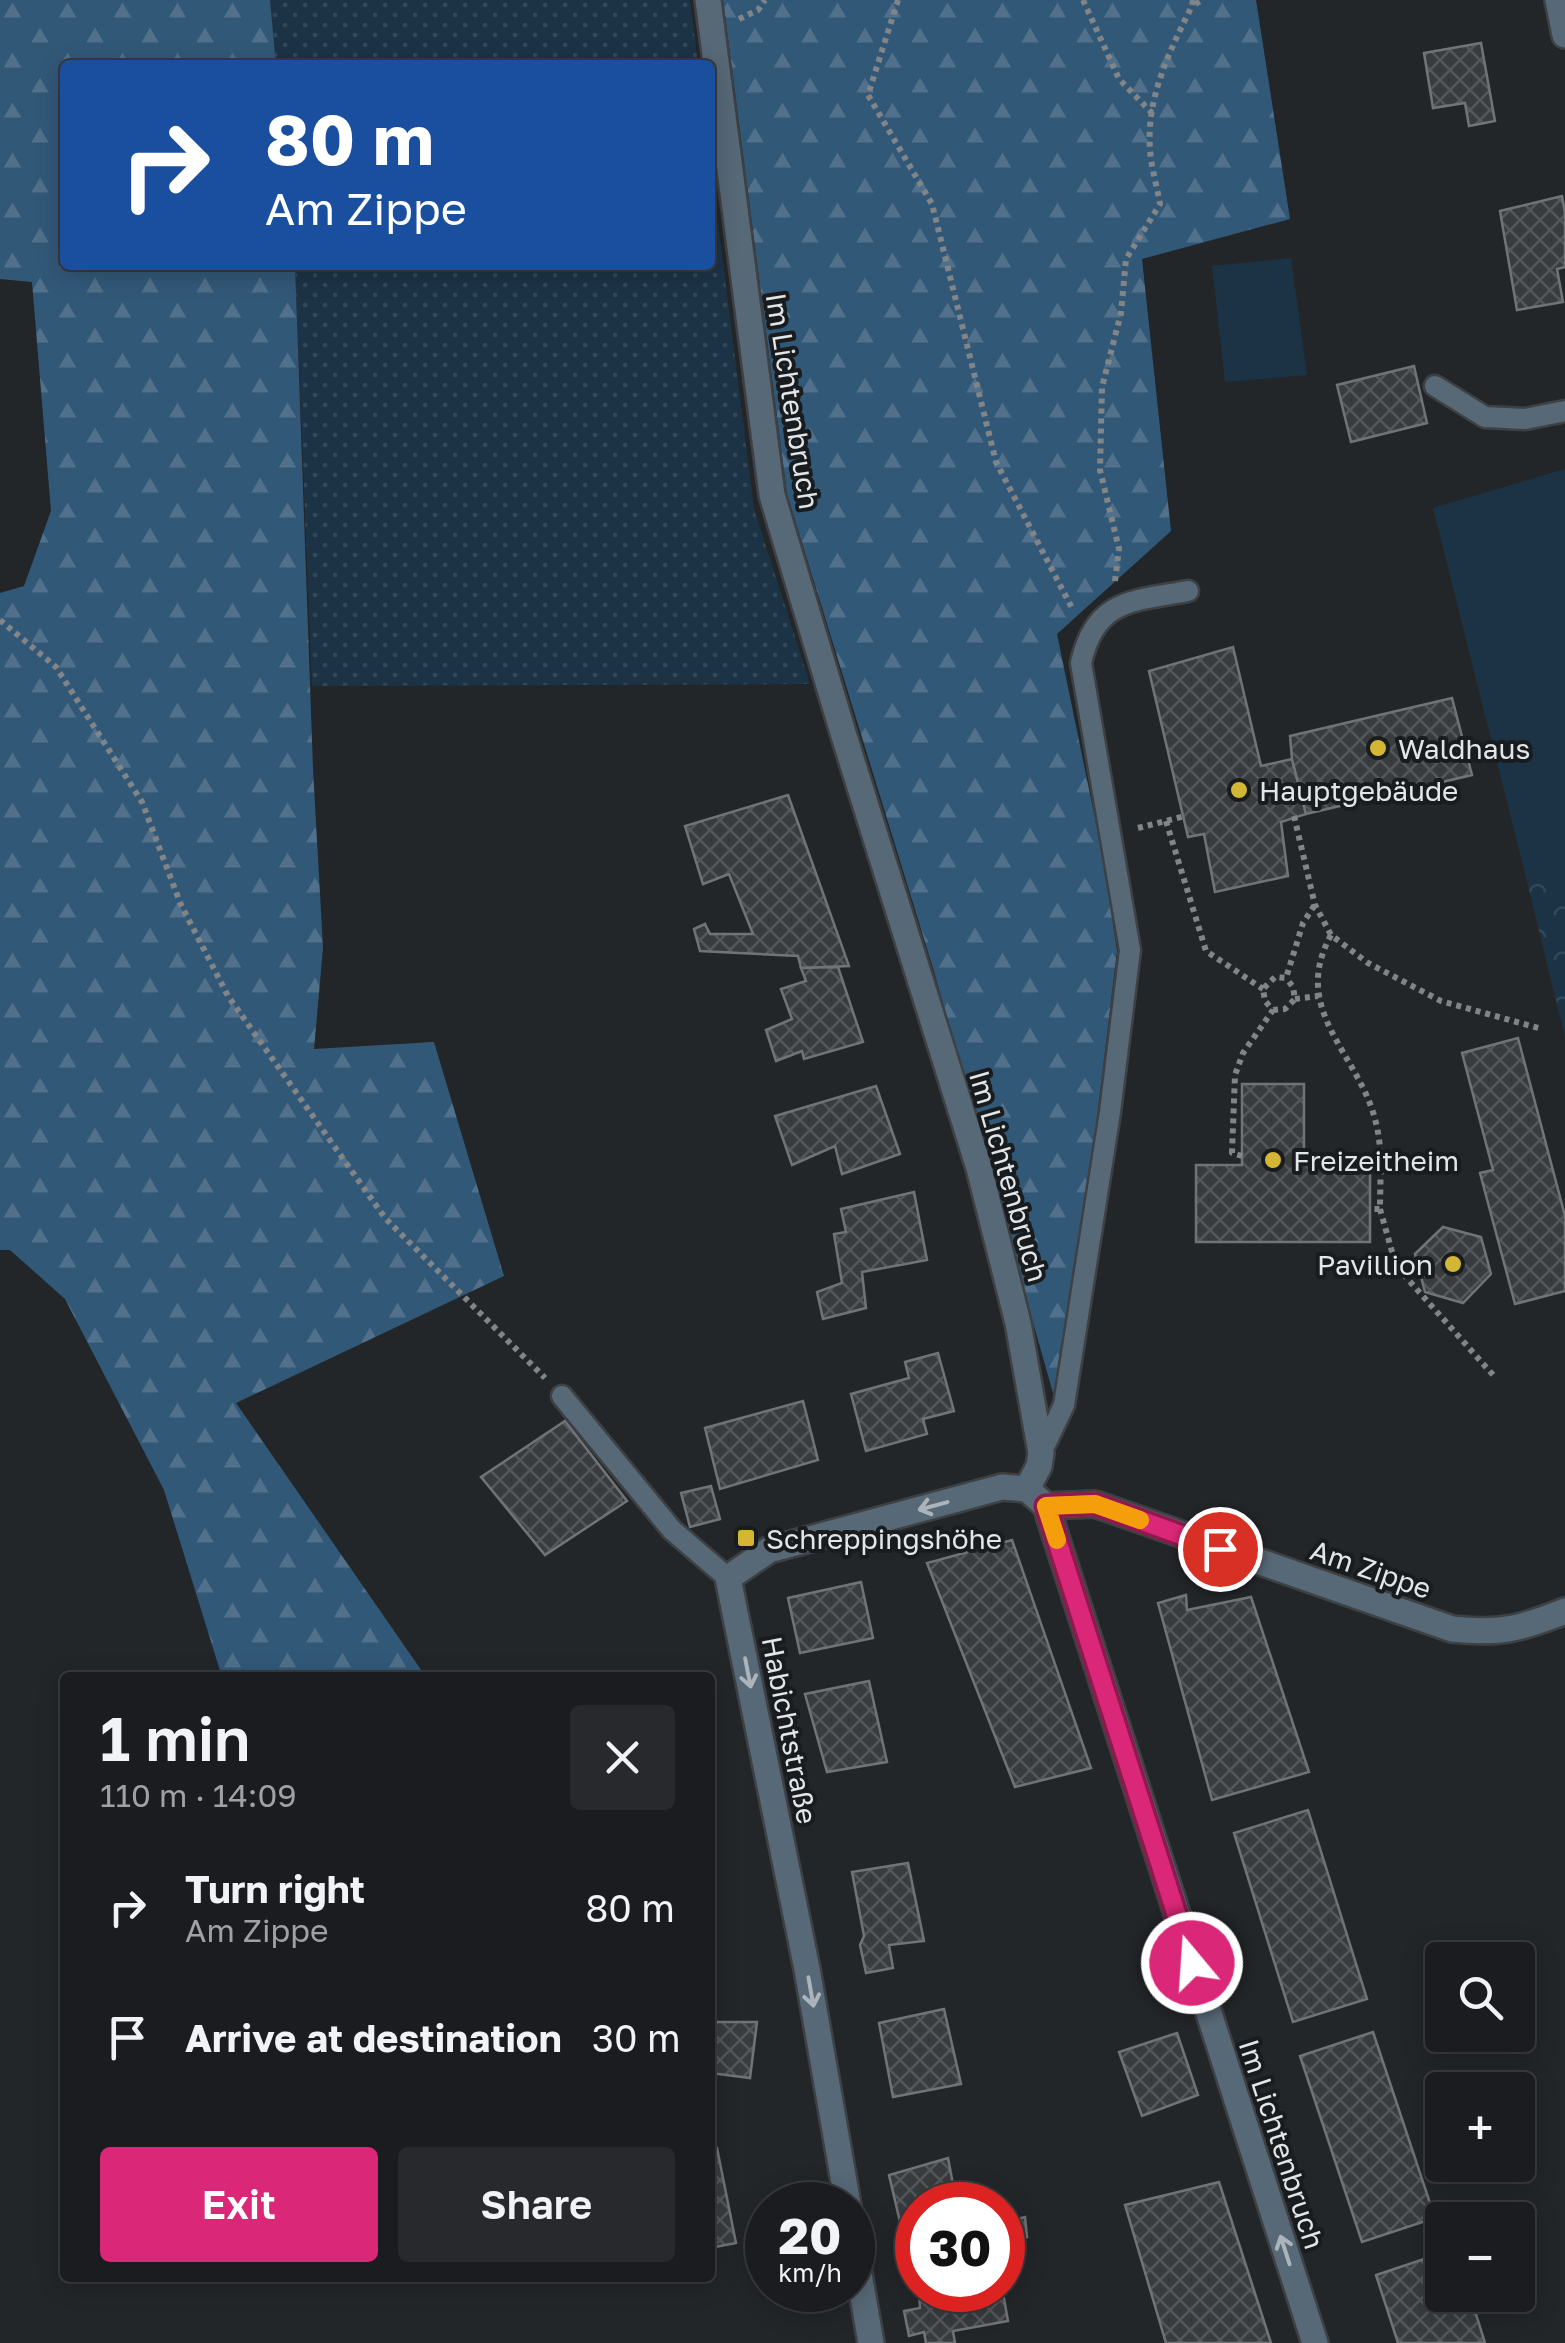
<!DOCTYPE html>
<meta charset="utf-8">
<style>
body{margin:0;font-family:"Golos Text",sans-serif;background:#27292c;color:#f1f3f6;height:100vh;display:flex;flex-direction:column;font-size:38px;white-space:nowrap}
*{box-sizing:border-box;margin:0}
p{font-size:32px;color:#9fa1a4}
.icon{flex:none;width:55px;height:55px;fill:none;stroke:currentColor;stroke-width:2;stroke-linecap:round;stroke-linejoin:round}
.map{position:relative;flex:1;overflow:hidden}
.sheet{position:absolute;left:60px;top:1672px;width:655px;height:610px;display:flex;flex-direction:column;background:#1a1c1f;border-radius:10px;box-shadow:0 5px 25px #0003,0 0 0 2px #383a3d}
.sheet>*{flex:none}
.guide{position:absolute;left:60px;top:60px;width:655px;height:210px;border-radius:10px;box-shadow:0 5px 25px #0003,0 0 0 2px #383a3d;background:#1a4fa0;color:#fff;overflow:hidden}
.fabs{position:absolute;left:1425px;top:1942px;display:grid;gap:20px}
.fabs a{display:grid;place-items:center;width:110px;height:110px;border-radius:10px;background:#1a1c1f;box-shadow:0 5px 25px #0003,0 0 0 2px #383a3d;font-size:50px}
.speed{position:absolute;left:745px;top:2182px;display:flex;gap:20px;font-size:50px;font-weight:700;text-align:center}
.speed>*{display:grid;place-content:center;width:130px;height:130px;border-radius:50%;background:#1a1c1f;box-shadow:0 5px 25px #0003,0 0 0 2px #383a3d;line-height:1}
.speed small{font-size:25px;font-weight:400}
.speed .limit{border:15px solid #d22;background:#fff;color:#111}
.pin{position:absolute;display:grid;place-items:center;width:85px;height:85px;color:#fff;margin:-42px;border:5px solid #fff;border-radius:50%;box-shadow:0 2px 10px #0007}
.me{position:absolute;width:110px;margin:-55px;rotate:342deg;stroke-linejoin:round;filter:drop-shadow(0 0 8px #0008)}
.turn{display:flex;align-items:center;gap:35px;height:210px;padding:0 40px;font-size:45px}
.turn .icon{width:130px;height:130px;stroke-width:2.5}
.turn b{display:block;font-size:70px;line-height:85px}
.round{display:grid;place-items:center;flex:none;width:105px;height:105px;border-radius:10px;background:#27292c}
.summary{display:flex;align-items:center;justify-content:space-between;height:170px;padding:0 40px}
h1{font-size:60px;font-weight:600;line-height:75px}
.action{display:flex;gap:20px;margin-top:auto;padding:20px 40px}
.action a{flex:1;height:115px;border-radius:10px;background:#db2777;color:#fff;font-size:40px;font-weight:600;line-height:115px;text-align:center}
.action a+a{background:#27292c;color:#f1f3f6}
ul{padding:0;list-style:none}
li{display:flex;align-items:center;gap:30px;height:130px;padding:0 40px}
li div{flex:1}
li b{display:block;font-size:38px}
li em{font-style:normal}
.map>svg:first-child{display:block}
.grass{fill:url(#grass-dots)}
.forest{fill:url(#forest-firs)}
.park{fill:url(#park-crowns)}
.pitch{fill:#1c3346}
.building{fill:url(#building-cross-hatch);stroke:#707478;stroke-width:2.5}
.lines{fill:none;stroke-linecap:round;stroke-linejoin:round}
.service-casing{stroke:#3e4144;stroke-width:25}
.minor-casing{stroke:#3e4144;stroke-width:30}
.path{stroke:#828588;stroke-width:6;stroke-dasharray:5 5;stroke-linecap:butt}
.service{stroke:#576876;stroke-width:20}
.minor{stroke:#576876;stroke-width:25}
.oneway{stroke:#abb4ba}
.route-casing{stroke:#8e194d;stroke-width:25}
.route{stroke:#db2777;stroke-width:18}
.slow{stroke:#f59e0b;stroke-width:18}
.poi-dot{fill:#d4b635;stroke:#191c1f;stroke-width:4}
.labels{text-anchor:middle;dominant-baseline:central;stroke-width:8;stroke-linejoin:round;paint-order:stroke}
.street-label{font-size:28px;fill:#e3e6e8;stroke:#191c1f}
.poi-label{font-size:28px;fill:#e3e6e8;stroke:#191c1f;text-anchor:start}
</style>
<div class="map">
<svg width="1565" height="2343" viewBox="0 0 1565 2343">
<defs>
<pattern id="grass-dots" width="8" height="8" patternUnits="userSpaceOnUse" patternTransform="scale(2.5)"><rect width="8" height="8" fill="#1c3346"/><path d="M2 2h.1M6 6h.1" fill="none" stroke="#324758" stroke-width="1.8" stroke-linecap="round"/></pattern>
<pattern id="forest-firs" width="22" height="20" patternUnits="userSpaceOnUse" patternTransform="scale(2.5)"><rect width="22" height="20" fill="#325878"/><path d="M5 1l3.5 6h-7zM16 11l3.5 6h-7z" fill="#50708b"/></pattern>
<pattern id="park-crowns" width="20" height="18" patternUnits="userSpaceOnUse" patternTransform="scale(2.5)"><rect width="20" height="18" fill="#1c3346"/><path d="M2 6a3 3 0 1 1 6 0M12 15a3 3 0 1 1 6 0" fill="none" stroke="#324758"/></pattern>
<pattern id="building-cross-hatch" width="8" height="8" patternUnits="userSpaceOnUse" patternTransform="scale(2.5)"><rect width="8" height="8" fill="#383c3f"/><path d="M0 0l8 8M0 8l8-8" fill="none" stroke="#55585b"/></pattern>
</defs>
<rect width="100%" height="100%" fill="#232629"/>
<g class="grass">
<polygon points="270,0 690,0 698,65 276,65"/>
<polygon points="710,160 754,509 810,684 312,686 295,265 710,265"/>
</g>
<g class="forest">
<polygon points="0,0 270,0 276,65 65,65 65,265 295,265 313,769 323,948 314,1049 434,1042 504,1276 236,1403 426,1677 222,1677 164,1490 65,1299 10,1250 0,1250 0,593 24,586 51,511 32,282 0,279"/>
<polygon points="723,0 1256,0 1290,219 1142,259 1171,531 1057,634 1104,862 1117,951 1091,1168 1055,1400 933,968 787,494"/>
</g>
<polygon class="park" points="1565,870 1565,1037 1527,882"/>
<g class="pitch">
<polygon points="1291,258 1307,375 1225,382 1212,266"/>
<polygon points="1565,469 1565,870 1527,882 1433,508"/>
</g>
<g class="building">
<polygon points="1481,43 1495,121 1469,126 1465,103 1433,108 1424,53"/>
<polygon points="1562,196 1565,213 1565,267 1557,269 1563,302 1517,310 1500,211"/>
<polygon points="1414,366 1427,423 1351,442 1337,385"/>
<polygon points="1233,647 1261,766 1292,759 1306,814 1281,822 1288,876 1215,892 1204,834 1188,837 1149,671"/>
<polygon points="1452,698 1472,775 1306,814 1292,759 1290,736"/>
<polygon points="788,795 849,966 801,968 798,956 700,951 694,929 705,924 710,934 753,934 729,874 703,884 685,826"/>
<polygon points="838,967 863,1042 804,1059 802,1051 776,1061 766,1030 792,1019 781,989 806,981 801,968"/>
<polygon points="1518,1038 1565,1216 1565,1291 1515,1304 1480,1173 1493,1170 1462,1053"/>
<polygon points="1242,1084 1304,1084 1304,1165 1370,1165 1370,1242 1196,1242 1196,1165 1242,1165"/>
<polygon points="876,1086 900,1154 842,1174 835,1146 792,1165 775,1116"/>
<polygon points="914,1192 927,1260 862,1272 866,1308 823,1319 817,1292 842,1283 834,1234 846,1232 841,1209"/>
<polygon points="1443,1227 1481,1237 1491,1274 1463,1303 1425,1292 1415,1254"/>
<polygon points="938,1353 954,1411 923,1419 927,1434 866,1451 851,1394 909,1378 905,1362"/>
<polygon points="803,1401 818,1460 720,1489 705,1428"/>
<polygon points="565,1421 627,1501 545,1555 481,1477"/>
<polygon points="711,1486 720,1519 690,1527 681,1493"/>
<polygon points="1012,1540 1091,1768 1015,1787 927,1563"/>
<polygon points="861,1582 873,1638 800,1653 788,1598"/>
<polygon points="1186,1595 1187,1610 1251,1597 1309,1772 1212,1800 1158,1603"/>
<polygon points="869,1681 887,1762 827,1772 805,1694"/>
<polygon points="1308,1810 1367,1999 1293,2022 1234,1833"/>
<polygon points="908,1863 924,1941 889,1945 893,1968 866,1973 860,1945 864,1936 852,1872"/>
<polygon points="944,2009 961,2084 893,2097 879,2023"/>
<polygon points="711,2022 757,2022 750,2078 710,2073"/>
<polygon points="1373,2032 1435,2218 1362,2242 1300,2056"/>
<polygon points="1177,2033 1198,2095 1142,2116 1119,2052"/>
<polygon points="717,2148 736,2243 710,2248 710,2150"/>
<polygon points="948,2158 957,2205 918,2205 918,2236 904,2239 889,2175"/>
<polygon points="1219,2182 1271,2343 1166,2343 1125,2205"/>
<polygon points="1025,2217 1027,2237 1002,2244 1002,2223"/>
<polygon points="1442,2253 1442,2295 1470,2295 1485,2343 1398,2343 1376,2275"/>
<polygon points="1002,2287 1008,2321 953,2331 955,2343 926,2343 924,2332 909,2336 904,2311 920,2308 919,2290 953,2290 953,2295 974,2290 1002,2290"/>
</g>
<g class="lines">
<defs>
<g id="service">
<polyline points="1435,386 1485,417 1525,419 1565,411"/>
<polyline points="562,1396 672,1530 728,1578"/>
<path d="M1041,1453L1064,1405L1110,1112L1130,950L1081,663C1095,599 1133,601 1188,591"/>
</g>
<g id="minor">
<polyline points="708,0 772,495 844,736 979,1168 1018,1323 1041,1453 1039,1466 1027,1489"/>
<polyline points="1558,0 1565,35"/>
<polyline points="1027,1489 1046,1506 1315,2343"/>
<path d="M1046,1506L1095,1504L1452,1629C1501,1634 1520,1629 1565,1611"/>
<polyline points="848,2205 807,1969 728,1578 769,1550 1002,1487 1027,1489"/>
<polyline points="852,2233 871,2343"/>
</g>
</defs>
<use href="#service" class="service-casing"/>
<use href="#minor" class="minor-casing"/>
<g class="path">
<polyline points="898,0 868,95 932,204 996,462 1073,610"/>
<polyline points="1083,0 1119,79 1152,113"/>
<polyline points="1193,0 1192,6 1202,0"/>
<polyline points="739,19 758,10 765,0"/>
<path d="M1115,581L1119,549L1100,470L1102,387L1121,313L1126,259L1160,204C1157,186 1151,167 1150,149C1146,98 1170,50 1192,6"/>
<polyline points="0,620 56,667 142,802 181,905 228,996 385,1218 545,1378"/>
<polyline points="1294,816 1315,905 1331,935 1368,963 1441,1001 1542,1029"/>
<polyline points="1166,821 1206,951 1263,989"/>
<polyline points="1138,828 1185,816"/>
<path d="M1331,935C1289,1011 1360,1054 1376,1123C1383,1151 1380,1180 1380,1209H1370"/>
<polyline points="1295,999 1318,996"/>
<polyline points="1273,1010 1285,1009 1295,999 1293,987 1286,978"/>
<polyline points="1242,1156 1232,1153 1235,1075 1243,1053 1273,1010 1265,1001 1263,989 1275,977 1286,978 1303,923 1314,906"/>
<polyline points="1380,1209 1396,1266 1494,1376"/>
</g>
<use href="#service" class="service"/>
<use href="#minor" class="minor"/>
</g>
<defs><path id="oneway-shaft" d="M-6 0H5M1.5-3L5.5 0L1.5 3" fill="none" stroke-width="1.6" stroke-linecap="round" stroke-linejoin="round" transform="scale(2.5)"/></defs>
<g class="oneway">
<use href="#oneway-shaft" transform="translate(933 1506) rotate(165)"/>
<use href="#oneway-shaft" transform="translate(748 1673) rotate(79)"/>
<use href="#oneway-shaft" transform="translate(811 1992) rotate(80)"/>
<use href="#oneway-shaft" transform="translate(1285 2250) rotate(-108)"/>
</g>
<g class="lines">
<defs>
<polyline id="route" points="1192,1963 1046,1506 1095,1504 1220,1549"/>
</defs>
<use href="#route" class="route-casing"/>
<use href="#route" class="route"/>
<polyline class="slow" points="1057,1540 1046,1506 1095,1504 1140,1520"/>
</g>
<g class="poi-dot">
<circle cx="1378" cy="748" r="10"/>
<circle cx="1239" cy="790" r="10"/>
<circle cx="1273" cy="1160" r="10"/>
<circle cx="1453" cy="1264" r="10"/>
<rect x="736" y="1528" width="20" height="20" rx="5"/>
</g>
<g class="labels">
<g class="street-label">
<text transform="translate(793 401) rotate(81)">Im Lichtenbruch</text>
<text transform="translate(1009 1176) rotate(74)">Im Lichtenbruch</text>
<text transform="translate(1371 1569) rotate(19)">Am Zippe</text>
<text transform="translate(790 1730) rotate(79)">Habichtstraße</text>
<text transform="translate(1282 2144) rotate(72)">Im Lichtenbruch</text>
</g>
<g class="poi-label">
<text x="1398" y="748">Waldhaus</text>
<text x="1259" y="790">Hauptgebäude</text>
<text x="1293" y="1160">Freizeitheim</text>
<text x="1433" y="1264" text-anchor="end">Pavillion</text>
<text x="766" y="1538">Schreppingshöhe</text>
</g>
</g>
</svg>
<div class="fabs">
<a><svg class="icon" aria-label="search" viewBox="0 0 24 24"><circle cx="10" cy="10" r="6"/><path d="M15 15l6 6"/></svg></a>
<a>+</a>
<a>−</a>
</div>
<div class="speed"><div>20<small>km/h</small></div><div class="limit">30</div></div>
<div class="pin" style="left:1220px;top:1549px;background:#d93025"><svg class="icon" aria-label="arrive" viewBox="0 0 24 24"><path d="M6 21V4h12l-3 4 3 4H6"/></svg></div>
<svg class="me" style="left:1192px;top:1963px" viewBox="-20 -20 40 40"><circle r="17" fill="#db2777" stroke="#fff" stroke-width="3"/><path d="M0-11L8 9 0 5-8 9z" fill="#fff"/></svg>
<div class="guide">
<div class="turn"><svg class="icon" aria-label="right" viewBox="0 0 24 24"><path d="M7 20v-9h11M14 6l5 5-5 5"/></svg><div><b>80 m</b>Am Zippe</div></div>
</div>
<section class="sheet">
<div class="summary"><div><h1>1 min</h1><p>110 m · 14:09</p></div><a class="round"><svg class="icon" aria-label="close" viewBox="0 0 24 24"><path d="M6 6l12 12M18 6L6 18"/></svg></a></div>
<ul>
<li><svg class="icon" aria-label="right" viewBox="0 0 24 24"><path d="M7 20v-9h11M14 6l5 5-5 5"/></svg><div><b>Turn right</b><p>Am Zippe</p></div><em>80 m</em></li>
<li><svg class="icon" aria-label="arrive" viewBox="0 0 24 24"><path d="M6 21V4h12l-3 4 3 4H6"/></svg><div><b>Arrive at destination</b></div><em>30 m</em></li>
</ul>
<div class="action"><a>Exit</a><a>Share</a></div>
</section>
</div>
